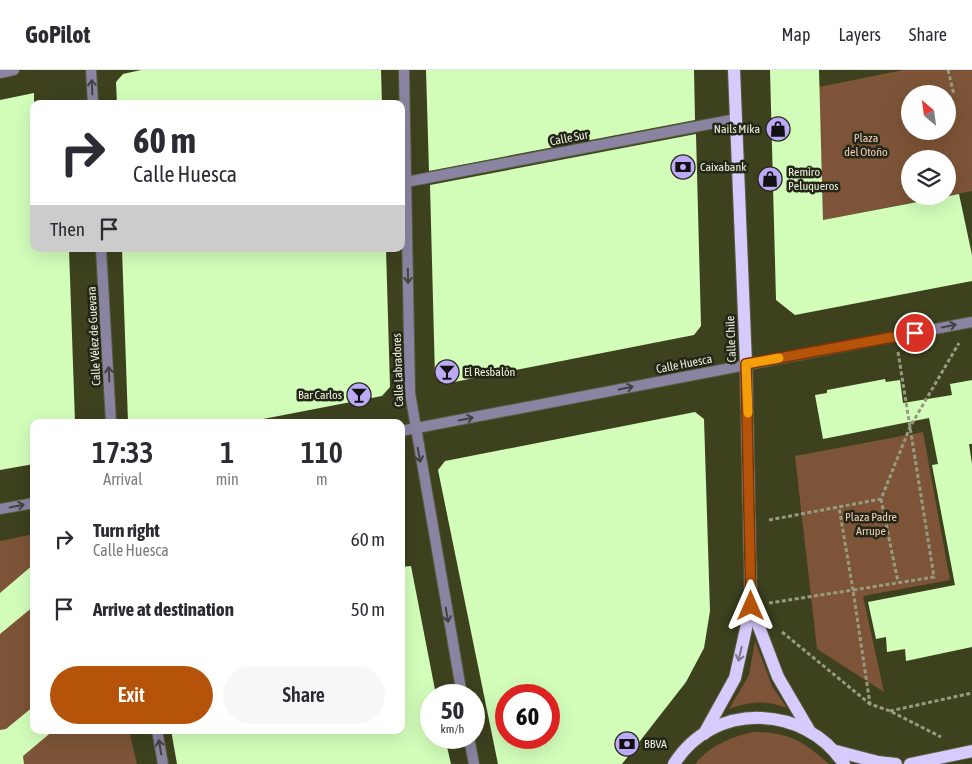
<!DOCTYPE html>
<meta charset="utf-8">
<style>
body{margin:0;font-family:"Asap Condensed",sans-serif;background:#f7f7f7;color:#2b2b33;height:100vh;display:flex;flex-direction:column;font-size:19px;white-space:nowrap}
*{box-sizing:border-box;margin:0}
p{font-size:16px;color:#7c7c81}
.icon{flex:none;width:28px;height:28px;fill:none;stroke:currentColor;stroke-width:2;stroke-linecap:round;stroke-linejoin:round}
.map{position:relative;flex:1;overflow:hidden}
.drawer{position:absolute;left:30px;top:349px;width:375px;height:315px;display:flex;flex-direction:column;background:#fff;border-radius:10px;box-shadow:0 5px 20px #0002}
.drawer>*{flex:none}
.hud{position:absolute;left:30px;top:30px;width:375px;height:152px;border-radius:10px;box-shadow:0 5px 20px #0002;background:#fff;color:#2b2b33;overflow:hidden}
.needle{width:32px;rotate:331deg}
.tools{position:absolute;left:901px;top:15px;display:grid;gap:10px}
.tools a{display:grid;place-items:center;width:55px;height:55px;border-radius:50%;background:#fff;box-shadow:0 5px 20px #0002;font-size:25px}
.speed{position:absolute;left:420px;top:614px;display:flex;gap:10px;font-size:25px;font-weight:700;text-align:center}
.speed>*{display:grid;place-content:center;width:65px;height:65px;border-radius:50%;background:#fff;box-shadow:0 5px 20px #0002;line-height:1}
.speed small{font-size:12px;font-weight:400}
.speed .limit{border:8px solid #d22;background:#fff;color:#111}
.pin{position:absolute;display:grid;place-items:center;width:42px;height:42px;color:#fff;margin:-21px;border:2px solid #fff;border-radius:50%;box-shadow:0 1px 5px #0007}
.me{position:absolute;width:55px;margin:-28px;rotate:0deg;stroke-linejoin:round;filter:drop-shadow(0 0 4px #0008)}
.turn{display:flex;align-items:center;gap:18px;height:105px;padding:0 20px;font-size:22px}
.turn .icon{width:65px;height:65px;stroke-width:2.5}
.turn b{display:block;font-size:35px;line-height:42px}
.then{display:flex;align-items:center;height:48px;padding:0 20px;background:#0003;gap:10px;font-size:19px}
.eta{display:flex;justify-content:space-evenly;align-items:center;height:85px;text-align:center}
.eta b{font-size:30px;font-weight:600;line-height:35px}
.action{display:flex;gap:10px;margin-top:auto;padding:10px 20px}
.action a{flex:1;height:58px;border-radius:30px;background:#b45309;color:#fff;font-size:20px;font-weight:600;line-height:58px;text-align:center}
.action a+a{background:#f7f7f7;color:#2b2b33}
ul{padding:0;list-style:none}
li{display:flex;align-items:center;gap:15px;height:70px;padding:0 20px}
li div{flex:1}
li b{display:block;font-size:19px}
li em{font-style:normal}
header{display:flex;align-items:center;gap:30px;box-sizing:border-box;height:70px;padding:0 25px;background:#fff;border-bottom:1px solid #e1e1e2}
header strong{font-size:24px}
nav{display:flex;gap:28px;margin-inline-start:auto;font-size:18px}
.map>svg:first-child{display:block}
.green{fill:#7d5437;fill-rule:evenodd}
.building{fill:#d2feba;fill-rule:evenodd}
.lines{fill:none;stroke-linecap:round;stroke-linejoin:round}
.street-casing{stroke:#595d3d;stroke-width:12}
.primary-casing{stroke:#595d3d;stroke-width:14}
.path{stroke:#979b7f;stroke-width:3;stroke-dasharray:4 2.5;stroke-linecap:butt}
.street{stroke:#8a84a2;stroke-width:10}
.primary{stroke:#d6cbfc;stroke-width:12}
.oneway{stroke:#434241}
.oneway2{stroke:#7d788a}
.route-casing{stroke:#753606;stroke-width:12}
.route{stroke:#b45309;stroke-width:9}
.slow{stroke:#f59e0b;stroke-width:9}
.labels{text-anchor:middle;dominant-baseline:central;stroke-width:5;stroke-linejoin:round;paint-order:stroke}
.poi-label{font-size:12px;fill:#edf1dd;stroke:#242617;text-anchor:start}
.street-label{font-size:12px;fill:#edf1dd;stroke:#242617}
.park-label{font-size:12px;fill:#f2ceb6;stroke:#242617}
</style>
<header>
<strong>GoPilot</strong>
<nav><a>Map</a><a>Layers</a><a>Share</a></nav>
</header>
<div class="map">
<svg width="972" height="694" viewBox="0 0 972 694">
<rect width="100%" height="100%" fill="#3d411e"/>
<g class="green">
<path d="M903,0H972V121L948,126V89H910V126H945L823,150L819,17ZM910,24H948V61H910Z"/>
<polygon points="923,362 950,510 863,526 884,622 817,579 795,386"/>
<polygon points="34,464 34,660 129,660 137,694 0,694 0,471"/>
<path d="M755,571L772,616L787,638C766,630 750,631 729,639L749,605Z"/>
<path d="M753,662C789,662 803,671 829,694H695C709,676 731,667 753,662Z"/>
</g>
<g class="building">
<polygon points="141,0 381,0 382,34 117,34 116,12 123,4"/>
<polygon points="426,0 694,0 695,50 429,101"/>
<polygon points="770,0 819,0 823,150 959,124 972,185 972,211 795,245 776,230"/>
<polygon points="34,23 34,179 69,179 75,352 34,352 34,394 0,400 0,30"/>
<polygon points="696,64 701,256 694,265 444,314 435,307 430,115"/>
<polygon points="122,179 386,179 390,317 382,326 247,352 128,352"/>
<polygon points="885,309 886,312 900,310 903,333 952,325 950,314 972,310 972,374 969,374 972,394 972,577 906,591 905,579 887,582 886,567 876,569 868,532 955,515 932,395 938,394 929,348 823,369 815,325 827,323 827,320"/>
<path d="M695,342L704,349L710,541L704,578L686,612L622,694H498L438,400L445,391ZM506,625H549V668H506Z"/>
<polygon points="34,494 34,536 0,564 0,523"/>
<polygon points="411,496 436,625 431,625 431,668 445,668 451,694 177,694 171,660 401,660 401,497"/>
<polygon points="34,636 34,660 54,660 23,686 24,694 0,694 0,660 6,659"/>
</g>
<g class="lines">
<defs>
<g id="street">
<polyline points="91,0 93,34"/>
<polyline points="404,0 410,323 462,625"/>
<polyline points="0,3 14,0"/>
<polyline points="406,112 736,49"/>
<polyline points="101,179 111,352"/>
<polyline points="401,361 972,252"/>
<polyline points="0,439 34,433"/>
<polyline points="157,660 163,694"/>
<polyline points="469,668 474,694"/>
</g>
<g id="primary">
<polyline points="751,536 778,607 809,660"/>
<polyline points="704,664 735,608 751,536 746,294 734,0"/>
<polyline points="836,681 878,692 896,694"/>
<path d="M674,694C713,631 805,634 844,694"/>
<polyline points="910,694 972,681"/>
</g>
</defs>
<use href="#street" class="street-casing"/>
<use href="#primary" class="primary-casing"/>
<g class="path">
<polyline points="948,0 954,25"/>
<polyline points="898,282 934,507 853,520 870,634 890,641 941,667"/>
<polyline points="881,429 898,512"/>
<polyline points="769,450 881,429 910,357 959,273"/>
<polyline points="769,533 853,520 839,437"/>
<polyline points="782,562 870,634"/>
<polyline points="890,641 972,623"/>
</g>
<use href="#street" class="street"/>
<use href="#primary" class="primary"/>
</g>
<defs><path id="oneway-shaft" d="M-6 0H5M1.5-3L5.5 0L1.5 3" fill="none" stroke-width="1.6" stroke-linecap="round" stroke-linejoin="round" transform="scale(1.25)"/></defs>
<g class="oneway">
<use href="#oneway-shaft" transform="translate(92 17) rotate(-93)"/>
<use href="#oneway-shaft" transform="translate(408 206) rotate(89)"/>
<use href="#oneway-shaft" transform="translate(949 256) rotate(-11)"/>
<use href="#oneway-shaft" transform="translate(109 304) rotate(-93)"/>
<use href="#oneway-shaft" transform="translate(626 318) rotate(-11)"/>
<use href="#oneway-shaft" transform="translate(466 349) rotate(-11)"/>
<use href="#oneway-shaft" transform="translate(419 385) rotate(80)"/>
<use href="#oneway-shaft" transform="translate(17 436) rotate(-11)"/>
<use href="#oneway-shaft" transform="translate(447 545) rotate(80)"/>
<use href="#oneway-shaft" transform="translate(160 677) rotate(-100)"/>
</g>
<use class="oneway2" href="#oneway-shaft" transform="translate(740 584) rotate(103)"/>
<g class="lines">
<defs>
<polyline id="route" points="751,536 746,294 915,263"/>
</defs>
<use href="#route" class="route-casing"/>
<use href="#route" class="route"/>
<polyline class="slow" points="748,343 746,294 779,288"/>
</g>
<defs>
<symbol id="shop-disc" viewBox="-11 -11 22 22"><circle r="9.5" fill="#bcaaf6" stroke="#242617"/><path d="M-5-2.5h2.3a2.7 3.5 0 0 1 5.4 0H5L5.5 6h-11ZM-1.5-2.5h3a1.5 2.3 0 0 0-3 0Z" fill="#111"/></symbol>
<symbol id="bank-disc" viewBox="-11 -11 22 22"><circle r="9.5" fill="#bcaaf6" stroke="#242617"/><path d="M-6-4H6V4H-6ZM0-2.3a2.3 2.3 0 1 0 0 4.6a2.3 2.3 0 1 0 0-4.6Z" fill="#111"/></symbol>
<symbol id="bar-disc" viewBox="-11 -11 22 22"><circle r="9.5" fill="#bcaaf6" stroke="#242617"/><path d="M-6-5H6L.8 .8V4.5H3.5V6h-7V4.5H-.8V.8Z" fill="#111"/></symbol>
</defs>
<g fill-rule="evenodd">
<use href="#shop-disc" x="764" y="45" width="28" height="28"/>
<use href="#bank-disc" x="669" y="83" width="28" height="28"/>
<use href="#shop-disc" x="756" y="95" width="28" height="28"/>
<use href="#bar-disc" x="433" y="288" width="28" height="28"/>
<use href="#bar-disc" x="345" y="311" width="28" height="28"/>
<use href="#bank-disc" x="613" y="660" width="28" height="28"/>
</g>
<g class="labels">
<g class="poi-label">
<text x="760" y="59" text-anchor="end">Nails Mika</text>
<text x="700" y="97">Caixabank</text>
<text x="788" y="102">Remiro<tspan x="788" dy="14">Peluqueros</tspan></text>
<text x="464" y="302">El Resbalón</text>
<text x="342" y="325" text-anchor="end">Bar Carlos</text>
<text x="644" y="674">BBVA</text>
</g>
<g class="street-label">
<text transform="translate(569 68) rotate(-11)">Calle Sur</text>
<text transform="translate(94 266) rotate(-93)">Calle Vélez de Guevara</text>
<text transform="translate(731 269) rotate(-92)">Calle Chile</text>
<text transform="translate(684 294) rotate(-11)">Calle Huesca</text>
<text transform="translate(398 300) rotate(-92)">Calle Labradores</text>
</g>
<g class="park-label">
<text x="866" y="68">Plaza<tspan x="866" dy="14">del Otoño</tspan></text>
<text x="871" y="447">Plaza Padre<tspan x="871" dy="14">Arrupe</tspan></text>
</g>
</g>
</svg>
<div class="tools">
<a><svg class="needle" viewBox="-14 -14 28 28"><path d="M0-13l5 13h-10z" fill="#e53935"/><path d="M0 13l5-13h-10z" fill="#7c7c81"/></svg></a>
<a><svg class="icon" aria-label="layers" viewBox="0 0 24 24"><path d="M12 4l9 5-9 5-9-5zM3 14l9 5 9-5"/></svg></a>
</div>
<div class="speed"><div>50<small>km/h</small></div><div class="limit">60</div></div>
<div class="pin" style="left:915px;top:263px;background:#d93025"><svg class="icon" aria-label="arrive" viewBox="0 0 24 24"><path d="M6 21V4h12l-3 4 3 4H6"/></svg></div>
<svg class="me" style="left:751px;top:536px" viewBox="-20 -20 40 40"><path d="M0-17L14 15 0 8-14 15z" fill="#b45309" stroke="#fff" stroke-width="4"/></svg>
<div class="hud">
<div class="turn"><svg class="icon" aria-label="right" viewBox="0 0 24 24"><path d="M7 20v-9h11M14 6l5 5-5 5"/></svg><div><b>60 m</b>Calle Huesca</div></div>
<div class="then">Then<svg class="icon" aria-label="arrive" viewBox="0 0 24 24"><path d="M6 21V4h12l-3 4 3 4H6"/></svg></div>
</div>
<section class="drawer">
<div class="eta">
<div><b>17:33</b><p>Arrival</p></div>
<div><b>1</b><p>min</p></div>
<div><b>110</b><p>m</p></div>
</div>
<ul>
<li><svg class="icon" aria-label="right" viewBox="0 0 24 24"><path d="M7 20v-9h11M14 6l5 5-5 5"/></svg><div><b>Turn right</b><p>Calle Huesca</p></div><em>60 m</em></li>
<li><svg class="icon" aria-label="arrive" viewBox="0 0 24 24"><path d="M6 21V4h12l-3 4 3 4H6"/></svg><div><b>Arrive at destination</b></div><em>50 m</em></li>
</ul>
<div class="action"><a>Exit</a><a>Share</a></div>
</section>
</div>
